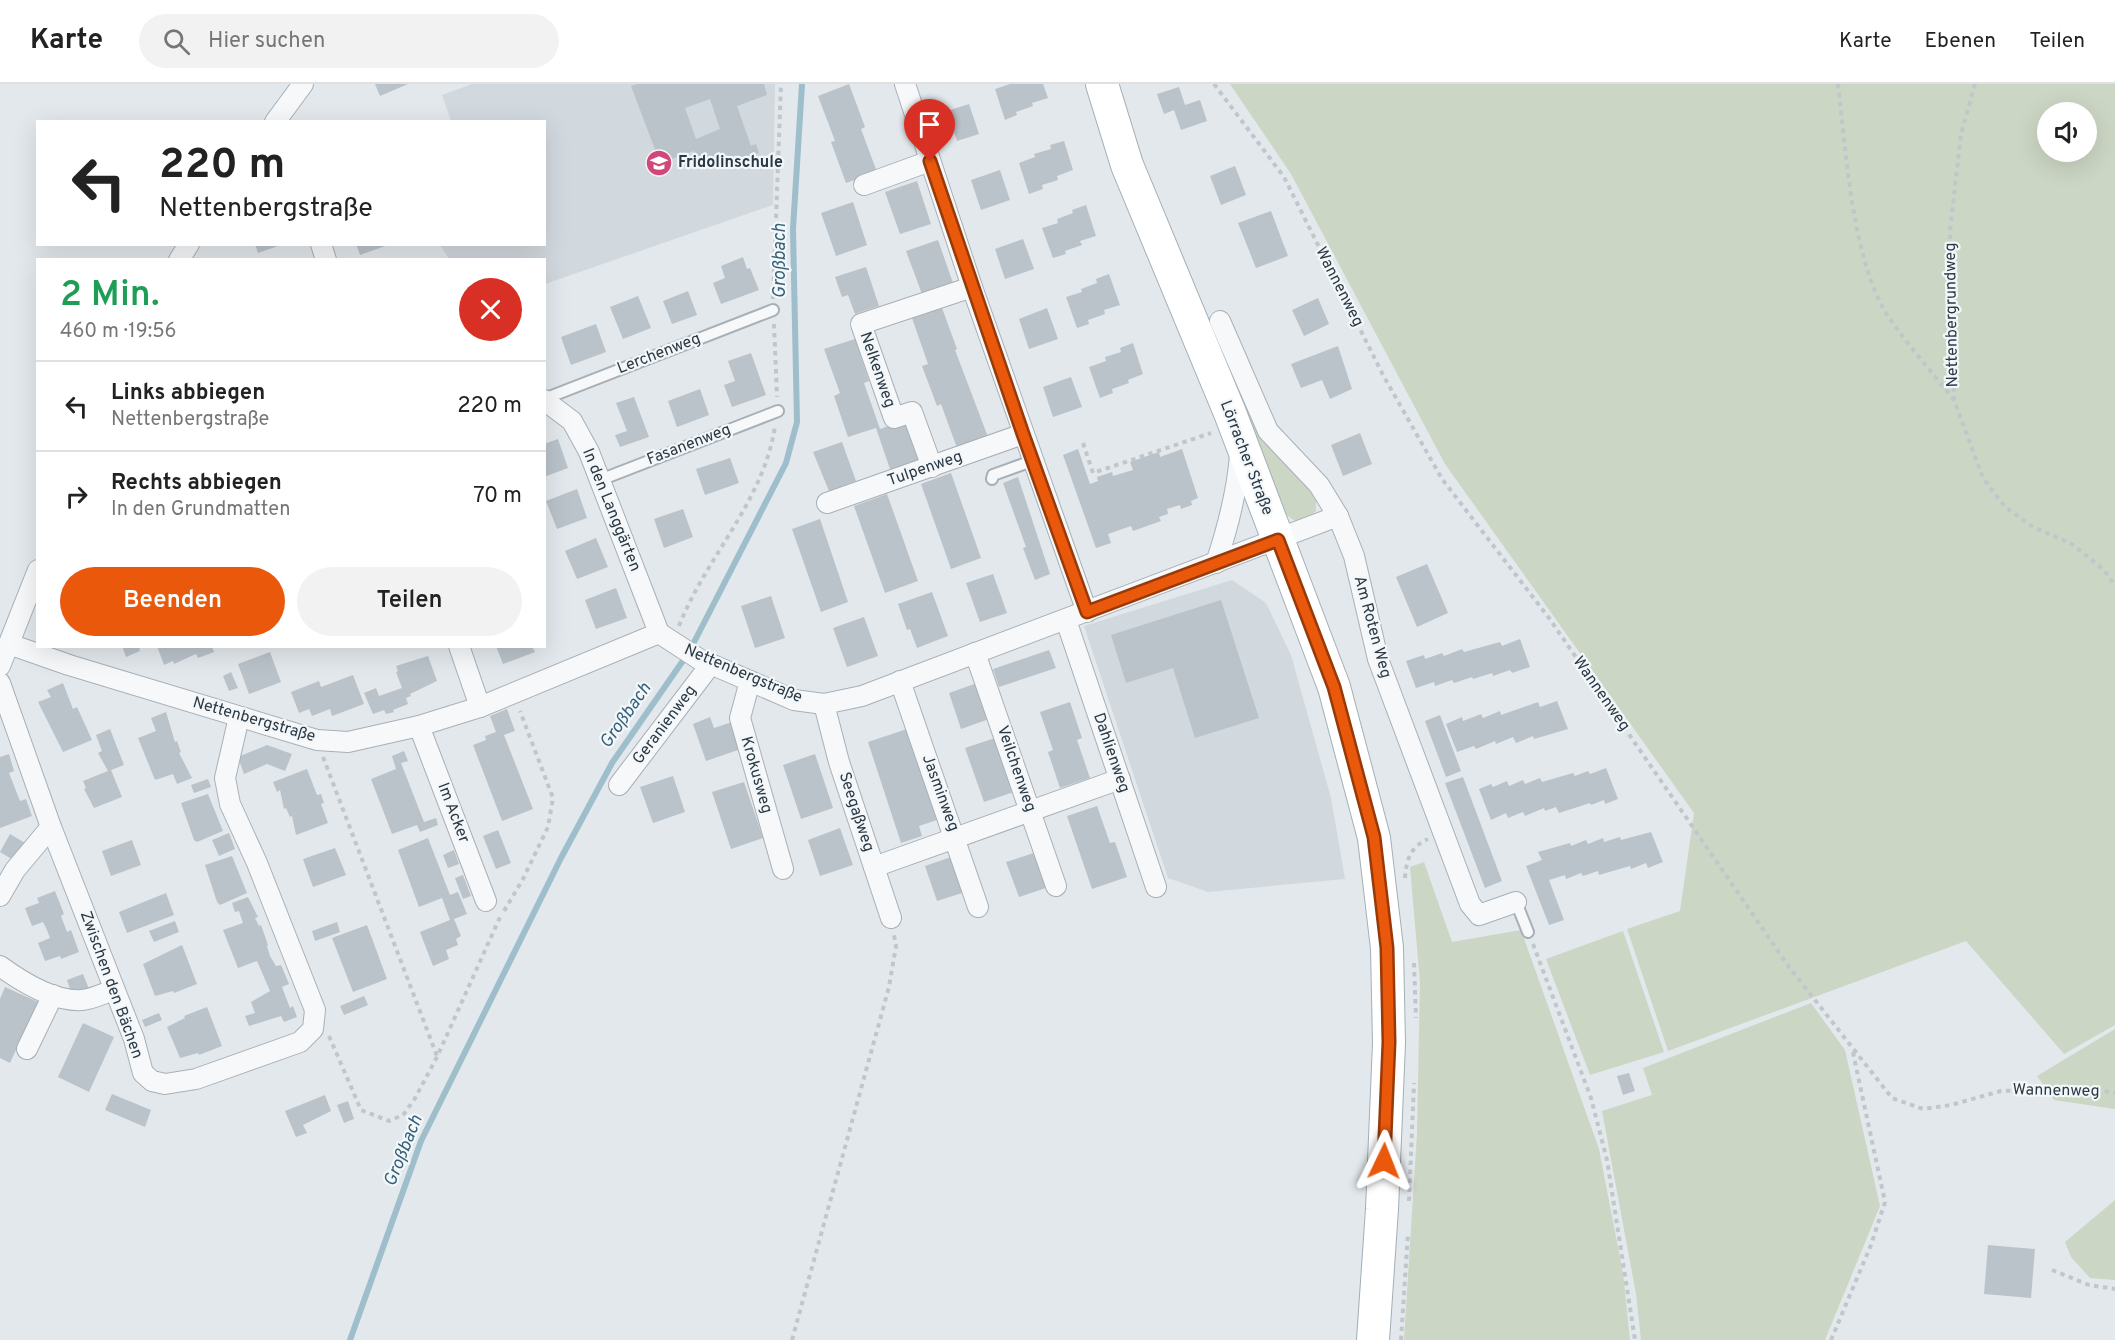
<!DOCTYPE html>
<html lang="de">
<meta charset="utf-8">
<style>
body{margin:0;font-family:Overpass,sans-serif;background:#f2f2f2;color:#222;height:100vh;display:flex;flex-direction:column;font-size:22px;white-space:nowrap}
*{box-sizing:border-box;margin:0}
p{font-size:20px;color:#767676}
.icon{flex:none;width:33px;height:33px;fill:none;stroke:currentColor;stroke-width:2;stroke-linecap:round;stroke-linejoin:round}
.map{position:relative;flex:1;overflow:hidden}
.drawer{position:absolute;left:36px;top:174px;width:510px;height:390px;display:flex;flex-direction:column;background:#fff;border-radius:0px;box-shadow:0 6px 24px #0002}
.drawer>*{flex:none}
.guide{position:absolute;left:36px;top:36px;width:510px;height:126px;border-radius:0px;box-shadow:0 6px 24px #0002;background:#fff;color:#222;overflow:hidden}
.controls{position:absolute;left:2037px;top:18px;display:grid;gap:12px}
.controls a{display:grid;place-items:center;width:60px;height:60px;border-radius:50%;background:#fff;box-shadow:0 6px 24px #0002;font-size:30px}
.pin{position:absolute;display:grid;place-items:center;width:51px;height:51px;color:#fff;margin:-62px -26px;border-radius:50% 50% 50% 0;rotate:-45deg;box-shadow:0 0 6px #0007}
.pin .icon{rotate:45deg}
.me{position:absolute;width:66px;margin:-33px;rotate:2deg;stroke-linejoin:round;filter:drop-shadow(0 0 4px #0008)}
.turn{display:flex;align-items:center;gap:21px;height:126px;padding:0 24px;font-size:27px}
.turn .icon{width:78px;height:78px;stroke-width:2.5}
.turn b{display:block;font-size:42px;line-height:51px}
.round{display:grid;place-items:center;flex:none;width:63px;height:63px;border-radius:32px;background:#f2f2f2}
.summary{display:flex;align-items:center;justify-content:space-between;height:102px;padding:0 24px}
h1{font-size:36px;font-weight:600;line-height:45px;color:#1e9e55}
.cta{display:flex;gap:12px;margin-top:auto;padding:12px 24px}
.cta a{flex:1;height:69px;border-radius:36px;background:#ea580c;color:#fff;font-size:24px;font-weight:600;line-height:69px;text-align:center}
.cta a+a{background:#f2f2f2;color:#222}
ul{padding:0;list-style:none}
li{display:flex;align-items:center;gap:18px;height:90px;padding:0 24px;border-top:2px solid #e0e0e0}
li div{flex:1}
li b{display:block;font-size:22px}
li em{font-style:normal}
header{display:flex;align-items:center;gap:36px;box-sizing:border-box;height:84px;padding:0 30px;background:#fff;border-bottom:2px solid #e0e0e0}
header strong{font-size:28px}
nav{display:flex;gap:33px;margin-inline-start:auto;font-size:21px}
.search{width:420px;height:54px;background:#f2f2f2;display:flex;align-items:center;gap:15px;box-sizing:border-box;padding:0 21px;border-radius:33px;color:#767676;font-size:22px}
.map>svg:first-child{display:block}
.built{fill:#d1d8de}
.green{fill:#ccd6c4;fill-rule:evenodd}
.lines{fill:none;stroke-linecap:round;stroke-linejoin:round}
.stream{stroke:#9ebecc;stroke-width:6}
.building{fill:#bac3ca;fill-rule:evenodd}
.lane-casing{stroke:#a8b0b7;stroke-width:14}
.street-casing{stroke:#a8b0b7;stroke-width:22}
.primary-casing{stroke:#a2afb8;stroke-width:34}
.path{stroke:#c1c6cb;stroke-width:4;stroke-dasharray:4.5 4.5;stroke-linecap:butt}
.lane{stroke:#f6f8fa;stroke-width:10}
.street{stroke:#f6f8fa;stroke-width:20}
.primary{stroke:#fff;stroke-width:32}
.route-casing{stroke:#983908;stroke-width:15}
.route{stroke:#ea580c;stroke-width:10}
.labels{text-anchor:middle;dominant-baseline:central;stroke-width:4.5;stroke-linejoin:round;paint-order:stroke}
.poi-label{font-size:16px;font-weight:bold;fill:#2a3945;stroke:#f3f7f9;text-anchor:start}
.street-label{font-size:16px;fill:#2a3945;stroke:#f3f7f9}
.water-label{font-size:18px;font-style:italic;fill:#33617a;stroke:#f3f7f9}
</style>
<header>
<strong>Karte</strong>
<div class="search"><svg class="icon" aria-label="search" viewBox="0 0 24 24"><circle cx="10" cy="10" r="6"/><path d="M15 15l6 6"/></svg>Hier suchen</div>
<nav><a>Karte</a><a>Ebenen</a><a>Teilen</a></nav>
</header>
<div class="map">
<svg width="2115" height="1256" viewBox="0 0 2115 1256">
<rect width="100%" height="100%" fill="#e3e8ec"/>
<g class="built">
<polygon points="472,0 775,0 773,121 545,200 544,176 449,175 440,161 544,160 544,38 451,37 442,11"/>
<polygon points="1232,496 1266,519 1291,571 1331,714 1345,795 1208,808 1168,794 1084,542"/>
</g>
<g class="green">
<path d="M1230,0H2115V941L2064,970L1966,857L1668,967L1627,845L1680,827L1694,729L1445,380L1291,90ZM2048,28H2086V68H2048Z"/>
<polygon points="1252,327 1316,410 1316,427 1305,437 1295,437 1284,429 1248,329"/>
<polygon points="1424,778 1452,858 1521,846 1599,1065 1623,1189 1630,1256 1404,1256 1417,1049 1420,898 1410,783"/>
<polygon points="1623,847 1664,968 1590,991 1546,875"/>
<polygon points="1811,919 1845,966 1880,1122 1825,1256 1641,1256 1636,1210 1602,1027 1652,1011 1643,984"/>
<polygon points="2115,945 2115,1025 2054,1016 2037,992"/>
<polygon points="2115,1116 2115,1196 2090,1194 2071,1173 2065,1158"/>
</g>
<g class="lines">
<polyline class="stream" points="350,1256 421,1057 561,774 612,679 689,568 786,379 797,338 793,145 802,0"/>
</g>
<g class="building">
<polygon points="375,0 408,0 380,12"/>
<path d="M637,0H764L767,11L737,22L751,62L756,60L759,69L739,77L736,71L699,83L694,67L660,79L631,2ZM710,15L720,45L696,55L685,24Z"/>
<polygon points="849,0 865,43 861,45 877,88 846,99 831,58 835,57 818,12"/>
<polygon points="1010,0 1043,0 1048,14 1032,19 1033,22 1016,28 1017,31 1005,36 995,5"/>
<polygon points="1179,3 1185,21 1200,16 1207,37 1181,46 1174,26 1164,30 1157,10"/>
<polygon points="969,20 979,50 957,57 947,27"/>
<polygon points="1064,57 1073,86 1057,92 1058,96 1042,101 1043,105 1029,110 1019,79 1035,73 1034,70 1051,65 1050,61"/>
<polygon points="1235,82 1246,111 1221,121 1210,92"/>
<polygon points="1000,86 1010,116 981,126 971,96"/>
<polygon points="917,97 931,140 900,150 885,108"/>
<polygon points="853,118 867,161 836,172 821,129"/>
<polygon points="1086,121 1096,152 1080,157 1082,161 1065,167 1066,170 1053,174 1042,144 1058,139 1057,135 1073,129 1072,126"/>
<polygon points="1271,127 1288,172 1256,184 1238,139"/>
<polygon points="1023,155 1034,185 1005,195 995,165"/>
<polygon points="938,156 953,199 922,210 906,167"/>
<polygon points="255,160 281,160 281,161 258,169"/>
<polygon points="356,160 388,160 388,161 360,171"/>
<polygon points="743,173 747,185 750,184 759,206 721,220 713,199 725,194 721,182"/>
<polygon points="866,183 879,222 855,230 848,211 842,213 835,193"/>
<polygon points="1109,190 1120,221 1104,226 1105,230 1088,236 1089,240 1077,244 1066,213 1082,208 1081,205 1097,199 1096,195"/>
<polygon points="688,207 697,231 672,240 663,217"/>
<polygon points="638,212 651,244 623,255 610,223"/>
<polygon points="1318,214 1329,240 1304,252 1292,226"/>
<polygon points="942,224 957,265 955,266 988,353 957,364 941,320 937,322 922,282 928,280 912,234"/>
<polygon points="1047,224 1058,255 1029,265 1019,235"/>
<polygon points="596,240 606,268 571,281 561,253"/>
<polygon points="855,255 869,297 864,299 880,345 908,335 923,377 891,388 876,344 848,353 834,312 840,309 824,265"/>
<polygon points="1133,259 1143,290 1128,296 1129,299 1112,305 1113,309 1100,314 1089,283 1106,277 1105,273 1121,268 1120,264"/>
<polygon points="1338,262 1352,305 1330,315 1322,296 1301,304 1291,280"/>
<polygon points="751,269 766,311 732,323 724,301 735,297 728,277"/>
<polygon points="1071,293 1082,323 1053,333 1043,303"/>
<polygon points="700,305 709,331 677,343 668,317"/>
<polygon points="634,313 649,353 620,363 615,351 627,347 616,319"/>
<polygon points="1360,349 1372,380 1343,392 1331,361"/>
<polygon points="558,355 568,384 544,393 544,360"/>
<polygon points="842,358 856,397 829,407 813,368"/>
<polygon points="1078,365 1090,400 1098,397 1097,393 1112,388 1113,392 1133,386 1130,378 1159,368 1160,373 1182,365 1198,414 1191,417 1192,421 1181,425 1180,421 1167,425 1168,430 1159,433 1161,437 1133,447 1131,442 1108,450 1111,459 1096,464 1063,371"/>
<polygon points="730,374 739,399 705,411 696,385"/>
<polygon points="951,389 981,474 951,485 921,400"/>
<polygon points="1018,393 1050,490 1035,496 1023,464 1026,463 1003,399"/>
<polygon points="577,405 587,434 557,445 546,417"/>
<polygon points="887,410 918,497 885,509 854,422"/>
<polygon points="683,425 693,453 664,464 654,435"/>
<polygon points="820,435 848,518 821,528 792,445"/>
<polygon points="596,454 608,483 577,495 565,467"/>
<polygon points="1427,480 1448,529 1417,543 1396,493"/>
<polygon points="993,490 1007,529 980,538 966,499"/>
<polygon points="616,504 627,534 596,545 585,516"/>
<polygon points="932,508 948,552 917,564 910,545 907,546 898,520"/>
<polygon points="771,512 785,554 755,564 741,522"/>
<polygon points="1221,516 1259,634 1195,654 1173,584 1126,599 1111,551"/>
<polygon points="864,533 878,572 847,583 833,544"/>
<polygon points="1520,555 1530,583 1512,589 1510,586 1493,592 1492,589 1473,595 1472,593 1454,599 1452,596 1435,602 1434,598 1416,604 1406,577 1424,571 1425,575 1442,569 1444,572 1462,565 1464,568 1500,558 1502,562"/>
<polygon points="122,562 139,562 140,567 126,573"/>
<polygon points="157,562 212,562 214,568 198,574 196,570 174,580 173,577 164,581"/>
<polygon points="496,562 532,562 535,568 503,580"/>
<polygon points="1049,566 1056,584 999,603 993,585"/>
<polygon points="270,568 281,598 249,610 238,580"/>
<polygon points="428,572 437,597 410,610 411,612 406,614 408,620 393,626 394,628 386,630 384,626 373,630 364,609 376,604 379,612 402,604 396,588 398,587 396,582"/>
<polygon points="231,588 238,604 229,607 223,592"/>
<polygon points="353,591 364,620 332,632 330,625 312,632 309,625 299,629 291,608 319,597 321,603"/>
<polygon points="980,598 992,634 961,645 949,609"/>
<polygon points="63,599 73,625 77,623 92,656 63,668 38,618 51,613 47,606"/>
<polygon points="1557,617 1568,645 1534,655 1533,652 1516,659 1513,653 1496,660 1495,657 1476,665 1474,662 1457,668 1446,640 1462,633 1463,637 1481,630 1483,634 1500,627 1501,631 1538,618 1540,623"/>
<polygon points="1070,618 1082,654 1077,656 1090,694 1060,704 1048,668 1053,666 1040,628"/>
<polygon points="507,625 515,647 504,651 533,725 502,737 473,661 486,656 485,652 496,648 490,632"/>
<polygon points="166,628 175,658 177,657 181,668 179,669 192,694 177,700 173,690 155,696 138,654 156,647 151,634"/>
<polygon points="1440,631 1461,687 1446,693 1425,637"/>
<polygon points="710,633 714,644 732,638 741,665 706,677 693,640"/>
<polygon points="110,645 124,681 111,686 122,713 94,724 84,705 86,704 83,697 108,687 98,669 102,667 96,651"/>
<polygon points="907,645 937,736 919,742 922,752 901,759 868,658"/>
<polygon points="995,654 1014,708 984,718 965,664"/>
<polygon points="267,661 292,670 285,687 267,680 244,690 238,673"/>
<polygon points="404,667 408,677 401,679 424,738 436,734 438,741 420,748 417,741 392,750 371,695 396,685 392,672"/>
<polygon points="9,670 14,687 9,689 20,717 26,715 32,732 0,744 0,673"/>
<polygon points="815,670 833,724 801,735 783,681"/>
<polygon points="1606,684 1618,715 1605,720 1604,716 1591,721 1590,719 1559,729 1556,723 1545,727 1544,724 1525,732 1523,728 1508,734 1506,729 1491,736 1479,705 1491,700 1493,703 1507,697 1509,702 1523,696 1525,700 1540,694 1542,698 1573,689 1575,692 1588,687 1590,690"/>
<polygon points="307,685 317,711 321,710 324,719 321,720 328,739 296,751 292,732 290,733 286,724 284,725 280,706 277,708 273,698"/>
<polygon points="673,692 685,728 653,739 640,703"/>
<polygon points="1463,693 1502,797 1485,804 1445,699"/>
<polygon points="208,695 211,703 194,709 191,701"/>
<polygon points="744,698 763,754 731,765 712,708"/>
<polygon points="208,710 223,747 197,758 194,756 181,719"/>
<polygon points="1097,722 1110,759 1115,758 1127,793 1092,805 1067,732"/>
<polygon points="840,744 853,781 820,792 808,756"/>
<polygon points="498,746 511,779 496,785 483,752"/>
<polygon points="1651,748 1663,778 1648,784 1646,779 1631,785 1630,782 1599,791 1598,787 1583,792 1581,789 1566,795 1565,791 1549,796 1564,836 1549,841 1526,782 1542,776 1538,768 1570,759 1571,762 1586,756 1588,760 1603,754 1604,758 1620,753 1621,756"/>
<polygon points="229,749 235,765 219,772 212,756"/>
<polygon points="10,750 25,759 15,777 0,768"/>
<polygon points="428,754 450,811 458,808 467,830 454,835 461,852 456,855 458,861 446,866 449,875 433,882 420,848 450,836 442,814 419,823 398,766"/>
<polygon points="132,756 141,781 111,792 102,767"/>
<polygon points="335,764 346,791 313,803 303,775"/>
<polygon points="454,766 459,780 448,784 443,771"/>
<polygon points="1037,768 1049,803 1019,813 1006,778"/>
<polygon points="232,772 247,809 220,821 217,818 205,781"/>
<polygon points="954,772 965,808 937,817 925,782"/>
<polygon points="463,791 471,812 463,815 455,794"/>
<polygon points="55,807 64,830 61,832 67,848 71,846 79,868 61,875 60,872 45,877 38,859 50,854 47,846 43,838 32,842 25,824 39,819 37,814"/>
<polygon points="166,809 174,831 127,849 119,828"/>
<polygon points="248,813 258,833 255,834 259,842 261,841 268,861 267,862 270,872 276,882 281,881 289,900 282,903 290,924 293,922 297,933 284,938 281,932 249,942 245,932 255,929 251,918 270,907 257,877 238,884 223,846 243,839 239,827 235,828 232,819"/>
<polygon points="175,837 179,848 154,858 149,847"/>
<polygon points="337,838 340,848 315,857 312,847"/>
<polygon points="367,841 387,895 353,908 332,854"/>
<polygon points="182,861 197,900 174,909 173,907 155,912 143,880"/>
<polygon points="83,890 89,905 72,911 67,896"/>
<polygon points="5,903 38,918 10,979 0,974 0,915"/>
<polygon points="364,912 368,921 344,931 340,922"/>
<polygon points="207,923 222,962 199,971 198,969 180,974 167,943 185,934 184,932"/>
<polygon points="159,929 162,936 145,943 142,936"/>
<polygon points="83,939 114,953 89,1008 58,993"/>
<polygon points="1629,989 1635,1007 1623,1011 1617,992"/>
<polygon points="112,1010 151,1026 145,1043 105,1026"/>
<polygon points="325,1011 331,1027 303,1041 307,1049 296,1053 285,1027"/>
<polygon points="348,1017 354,1035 344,1039 337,1021"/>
<polygon points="1988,1161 2035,1165 2031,1214 1984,1210"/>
</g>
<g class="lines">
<defs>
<g id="lane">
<polyline points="544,315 773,226"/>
<polyline points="992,395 993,391 1032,377"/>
<polyline points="600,396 778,327"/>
<polyline points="1516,818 1528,848"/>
</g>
<g id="street">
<polyline points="905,0 972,203 1087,528"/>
<polyline points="275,38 303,0"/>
<polyline points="864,101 930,77"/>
<polyline points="321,160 326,176"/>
<polyline points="179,176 189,160"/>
<polyline points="1220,237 1268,347 1319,401 1338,432 1354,472 1378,575 1470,820 1479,831 1516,818"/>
<polyline points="544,316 572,337 589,368 659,549"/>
<polyline points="932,383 912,328 894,334 861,240 972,203"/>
<polyline points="827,419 1023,350"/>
<path d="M1216,479C1228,443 1237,409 1240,371"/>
<polyline points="1066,536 1156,803"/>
<polyline points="659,549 699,575 794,616 824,620 862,612 1338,432"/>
<polyline points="9,560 69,581 317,656 348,658 419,642 480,623 659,549"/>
<polyline points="459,562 480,623"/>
<polyline points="975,569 1056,802"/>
<polyline points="0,582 38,486"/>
<polyline points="750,597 740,634 783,785"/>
<polyline points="900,597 978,823"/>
<polyline points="0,599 51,743 134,955 143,989 152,997 165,1000 196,995 300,958 313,945 315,926 257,779 230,720 225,694 239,633"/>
<polyline points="824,620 839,678 891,834"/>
<polyline points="419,642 486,817"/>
<polyline points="619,701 711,580"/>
<polyline points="874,783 1120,695"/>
<polyline points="0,812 15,786 51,743"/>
<path d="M0,882C22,898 54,918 82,916C93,915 104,909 114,906"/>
<polyline points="27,965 53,911"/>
</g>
<polyline id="primary" points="1102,0 1127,81 1230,329 1334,603 1374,754 1387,864 1389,959 1382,1125 1373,1256"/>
</defs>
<use href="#lane" class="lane-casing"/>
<use href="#street" class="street-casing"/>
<use href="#primary" class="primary-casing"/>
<g class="path">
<polyline points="1214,0 1284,93 1383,291 1442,395 1549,534 1789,883 1892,1014 1923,1025 1951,1021 2001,1007 2087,1004 2115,1009"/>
<path d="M1838,0C1846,66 1852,177 1888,232C1908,262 1932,288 1954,316"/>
<polyline points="1975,0 1961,50 1950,146 1954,316 1983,394 2005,423 2033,443 2072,460 2104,486 2115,502"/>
<polyline points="773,215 781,0"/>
<polyline points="774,240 777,313"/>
<polyline points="1083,359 1093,389 1211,349"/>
<path d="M679,542C706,473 764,417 775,342"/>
<polyline points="323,673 437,972"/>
<path d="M1405,794C1406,776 1411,762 1428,755"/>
<polyline points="504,827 523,795 548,743 553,714 520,627"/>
<polyline points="1533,860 1591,1014 1607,1076 1635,1256"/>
<polyline points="1414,879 1416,934"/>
<polyline points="329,952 361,1026 389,1037 403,1031 414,1016 437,973 501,831"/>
<polyline points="1409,1117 1414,999"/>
<polyline points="2052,1186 2089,1201 2115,1205"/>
<polyline points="792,1256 889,903 896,862 894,851"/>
<polyline points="1401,1256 1408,1149"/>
<polyline points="1831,1256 1871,1161 1885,1118 1852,964"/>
</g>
<use href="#lane" class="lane"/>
<use href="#street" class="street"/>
<use href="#primary" class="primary"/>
</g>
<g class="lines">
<defs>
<polyline id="route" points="930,77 1023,350 1087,528 1278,456 1334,603 1374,753 1387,864 1389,958 1384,1077"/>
</defs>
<use href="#route" class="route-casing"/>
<use href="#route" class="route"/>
</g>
<defs>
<symbol id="school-disc" viewBox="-11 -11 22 22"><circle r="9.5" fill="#d24779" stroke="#f3f7f9"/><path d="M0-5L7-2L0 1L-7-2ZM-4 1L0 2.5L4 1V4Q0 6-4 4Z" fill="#fff"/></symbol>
</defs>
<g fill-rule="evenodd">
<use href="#school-disc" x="644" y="64" width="30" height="30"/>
</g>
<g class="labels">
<g class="poi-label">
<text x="678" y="79">Fridolinschule</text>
</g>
<g class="street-label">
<text transform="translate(1339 203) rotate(63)">Wannenweg</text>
<text transform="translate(1952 231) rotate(-91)">Nettenbergrundweg</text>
<text transform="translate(659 270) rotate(-21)">Lerchenweg</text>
<text transform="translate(877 286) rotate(71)">Nelkenweg</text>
<text transform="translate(689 361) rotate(-21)">Fasanenweg</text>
<text transform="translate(1246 374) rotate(69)">Lörracher Straße</text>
<text transform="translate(925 385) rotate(-19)">Tulpenweg</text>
<text transform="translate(611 426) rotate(68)">In den Langgärten</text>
<text transform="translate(1372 543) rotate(75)">Am Roten Weg</text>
<text transform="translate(743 590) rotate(23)">Nettenbergstraße</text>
<text transform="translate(1601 610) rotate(55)">Wannenweg</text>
<text transform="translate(254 636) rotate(16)">Nettenbergstraße</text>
<text transform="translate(665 641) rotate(-53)">Geranienweg</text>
<text transform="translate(1111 669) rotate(71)">Dahlienweg</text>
<text transform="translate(1016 685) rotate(71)">Veilchenweg</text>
<text transform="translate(756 691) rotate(74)">Krokusweg</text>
<text transform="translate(940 709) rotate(70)">Jasminweg</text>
<text transform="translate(856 728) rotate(72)">Seegaßweg</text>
<text transform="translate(453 729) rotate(69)">Im Acker</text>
<text transform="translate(111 901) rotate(70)">Zwischen den Bächen</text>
<text transform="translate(2056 1007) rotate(1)">Wannenweg</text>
</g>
<g class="water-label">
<text transform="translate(780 177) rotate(-90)">Großbach</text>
<text transform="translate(626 632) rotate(-55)">Großbach</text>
<text transform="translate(404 1067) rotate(-68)">Großbach</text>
</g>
</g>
</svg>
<div class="controls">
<a><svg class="icon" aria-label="sound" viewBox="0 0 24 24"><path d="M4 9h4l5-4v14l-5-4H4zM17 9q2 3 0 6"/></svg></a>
</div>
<div class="pin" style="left:930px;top:77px;background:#d93025"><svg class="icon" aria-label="arrive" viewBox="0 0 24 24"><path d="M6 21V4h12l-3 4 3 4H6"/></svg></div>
<svg class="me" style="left:1384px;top:1077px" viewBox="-20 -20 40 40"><path d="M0-17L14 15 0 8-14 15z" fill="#ea580c" stroke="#fff" stroke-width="4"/></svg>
<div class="guide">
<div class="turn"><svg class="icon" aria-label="left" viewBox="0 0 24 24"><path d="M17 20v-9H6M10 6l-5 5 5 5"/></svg><div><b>220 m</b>Nettenbergstraße</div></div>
</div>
<section class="drawer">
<div class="summary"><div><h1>2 Min.</h1><p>460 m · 19:56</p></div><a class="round" style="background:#d93025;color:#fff"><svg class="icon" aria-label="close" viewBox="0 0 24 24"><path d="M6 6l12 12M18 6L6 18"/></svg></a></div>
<ul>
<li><svg class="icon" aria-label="left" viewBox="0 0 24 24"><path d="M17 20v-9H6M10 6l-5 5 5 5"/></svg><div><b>Links abbiegen</b><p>Nettenbergstraße</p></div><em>220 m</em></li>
<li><svg class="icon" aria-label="right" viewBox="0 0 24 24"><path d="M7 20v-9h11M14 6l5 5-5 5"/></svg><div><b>Rechts abbiegen</b><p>In den Grundmatten</p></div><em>70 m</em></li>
</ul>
<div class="cta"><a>Beenden</a><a>Teilen</a></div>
</section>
</div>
